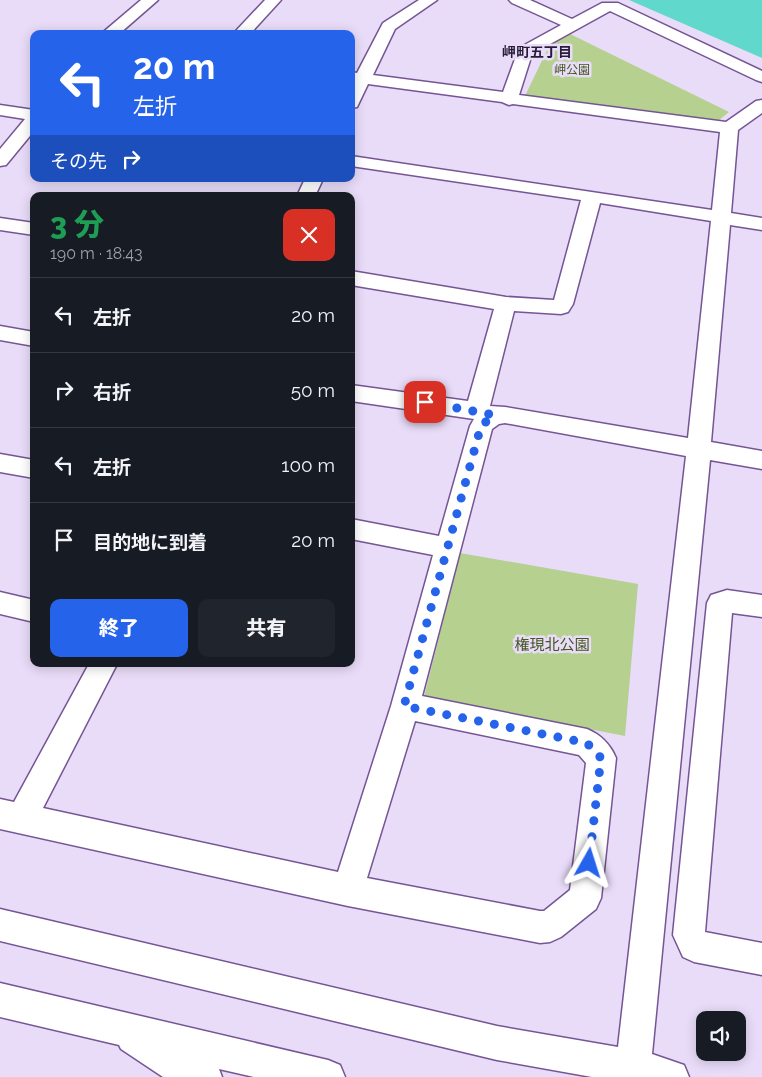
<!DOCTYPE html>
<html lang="ja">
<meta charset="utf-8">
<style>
body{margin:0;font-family:Raleway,"Noto Sans JP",sans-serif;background:#20242c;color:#f1f3f6;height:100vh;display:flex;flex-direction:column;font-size:19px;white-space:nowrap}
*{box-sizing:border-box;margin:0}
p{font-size:16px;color:#9ea1a6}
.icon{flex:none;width:28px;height:28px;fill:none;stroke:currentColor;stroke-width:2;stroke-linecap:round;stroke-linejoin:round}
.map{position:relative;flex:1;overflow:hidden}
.panel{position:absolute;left:30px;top:192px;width:325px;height:475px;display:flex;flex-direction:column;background:#171b24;border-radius:10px;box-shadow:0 2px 12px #0003}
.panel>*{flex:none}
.guide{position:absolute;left:30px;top:30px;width:325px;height:152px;border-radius:10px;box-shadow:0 2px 12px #0003;background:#2563eb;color:#fff;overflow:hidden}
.buttons{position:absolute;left:696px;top:1011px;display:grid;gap:10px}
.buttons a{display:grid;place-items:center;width:50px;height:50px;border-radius:10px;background:#171b24;box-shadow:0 2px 12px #0003;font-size:25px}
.pin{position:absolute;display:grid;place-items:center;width:42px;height:42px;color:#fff;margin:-21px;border-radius:10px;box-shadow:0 2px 8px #0006}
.me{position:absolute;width:55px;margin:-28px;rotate:6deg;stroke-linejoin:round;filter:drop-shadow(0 0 4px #0008)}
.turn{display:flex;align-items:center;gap:18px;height:105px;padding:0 20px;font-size:22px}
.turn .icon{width:65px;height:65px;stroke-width:2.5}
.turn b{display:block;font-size:35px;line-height:42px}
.then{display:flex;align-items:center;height:48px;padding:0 20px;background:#0003;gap:10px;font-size:19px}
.round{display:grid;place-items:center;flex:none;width:52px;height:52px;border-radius:10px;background:#20242c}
.head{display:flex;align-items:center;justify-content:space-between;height:85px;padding:0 20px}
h1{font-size:30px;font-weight:800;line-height:38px;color:#1e9e55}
.action{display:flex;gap:10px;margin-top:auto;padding:10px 20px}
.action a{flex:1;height:58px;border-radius:10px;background:#2563eb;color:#fff;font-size:20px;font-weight:800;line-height:58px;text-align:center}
.action a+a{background:#20242c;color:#f1f3f6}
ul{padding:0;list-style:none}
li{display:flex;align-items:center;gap:15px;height:75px;padding:0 20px;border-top:1px solid #363941}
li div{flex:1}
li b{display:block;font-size:19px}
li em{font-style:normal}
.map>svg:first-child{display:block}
.green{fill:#b6d090}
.water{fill:#60d8cc}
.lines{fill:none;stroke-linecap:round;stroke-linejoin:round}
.minor-casing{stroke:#755594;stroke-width:3}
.minor{fill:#fff;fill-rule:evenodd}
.route{stroke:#2563eb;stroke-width:9;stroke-dasharray:0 16.2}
.labels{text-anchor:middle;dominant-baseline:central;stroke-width:5;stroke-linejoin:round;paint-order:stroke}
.far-park-label{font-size:12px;fill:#43571f;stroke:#e9dcf9}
.far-neighbourhood-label{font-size:14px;font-weight:bold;fill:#281b35;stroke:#e9dcf9}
.park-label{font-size:15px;fill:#43571f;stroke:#e9dcf9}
</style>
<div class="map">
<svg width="762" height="1077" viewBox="0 0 762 1077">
<rect width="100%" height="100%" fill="#e9dcf9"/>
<g class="green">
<polygon points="568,33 729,112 718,121 525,96 549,46"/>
<polygon points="460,553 638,584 625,736 424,697"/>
</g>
<polygon class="water" points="629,0 762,0 762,58"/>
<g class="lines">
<defs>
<g id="minor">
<polygon points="141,0 158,0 119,34 101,34"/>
<polygon points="265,0 281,0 250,34 233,34"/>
<path d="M419,0H437L395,29L373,75L503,92L519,48L561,25L512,3L509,0H530L572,19L602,3H618L762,71V82L756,80L610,11L532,54L519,95L726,122L756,101L762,100V113L738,130L731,213L762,218V230L730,225L711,442L762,451V469L710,460L652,1054L684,1065L689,1077H592L497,1060L0,941V909L497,1026L618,1047L686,456L505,423L499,424L492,429L422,696L587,729C601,735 610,744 616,758L601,898L596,909L561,937L550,942L540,943L348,906L0,829V799L14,802L89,664H117L43,808L338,872L391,706L433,555L351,539V519L439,536L470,426L474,419L351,401V385L468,401L494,309L351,285V271L506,297L554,300L581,200L351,166V156L712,210L720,132L513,104L509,105L502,102L368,84L357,107L351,108V72L357,73L383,23ZM600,203L711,221L688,438L505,407L490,406L514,311L561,314L568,312L573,304ZM415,721L579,755L586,763L570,890L544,911H540L367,878Z"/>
<polygon points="0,105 34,110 34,131 6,165 0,166 0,149 25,119 0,115"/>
<polygon points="305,179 323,179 315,196 297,196"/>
<polygon points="0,218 34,223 34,235 0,230"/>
<polygon points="0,326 34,332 34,346 0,340"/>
<polygon points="0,454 34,460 34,478 0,472"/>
<polygon points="727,590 762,595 762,617 732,613 705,932 762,943 762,975 694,962 683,957 673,935 707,603 711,595"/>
<polygon points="0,592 34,600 34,622 0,614"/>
<polygon points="0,983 328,1060 340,1065 345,1077 254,1077 219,1069 222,1077 163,1077 121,1049 119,1045 0,1017"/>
</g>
</defs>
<use href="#minor" class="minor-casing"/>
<use href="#minor" class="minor"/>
</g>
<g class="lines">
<polyline class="route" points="425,402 494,415 481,426 404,706 587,743 601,758 589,863"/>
</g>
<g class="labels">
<g class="far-park-label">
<text x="572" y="70">岬公園</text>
</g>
<g class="far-neighbourhood-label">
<text x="537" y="52">岬町五丁目</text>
</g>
<g class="park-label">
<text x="552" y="645">権現北公園</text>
</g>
</g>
</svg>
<div class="buttons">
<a><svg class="icon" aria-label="sound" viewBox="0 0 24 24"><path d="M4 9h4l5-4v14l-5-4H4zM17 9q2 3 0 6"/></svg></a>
</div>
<div class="pin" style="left:425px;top:402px;background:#d93025"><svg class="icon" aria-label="arrive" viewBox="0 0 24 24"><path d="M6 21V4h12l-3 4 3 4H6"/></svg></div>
<svg class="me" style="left:589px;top:863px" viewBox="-20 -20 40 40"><path d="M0-17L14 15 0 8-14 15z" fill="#2563eb" stroke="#fff" stroke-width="4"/></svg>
<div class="guide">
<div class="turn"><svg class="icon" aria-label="left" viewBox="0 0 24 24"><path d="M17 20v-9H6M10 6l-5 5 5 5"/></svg><div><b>20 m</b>左折</div></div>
<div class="then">その先<svg class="icon" aria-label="right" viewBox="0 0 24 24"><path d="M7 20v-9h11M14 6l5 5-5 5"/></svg></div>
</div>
<section class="panel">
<div class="head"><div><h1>3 分</h1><p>190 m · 18:43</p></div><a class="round" style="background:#d93025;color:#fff"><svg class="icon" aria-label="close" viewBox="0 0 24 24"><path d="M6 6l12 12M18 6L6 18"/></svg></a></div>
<ul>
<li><svg class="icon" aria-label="left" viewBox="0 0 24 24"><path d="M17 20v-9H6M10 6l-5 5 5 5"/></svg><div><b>左折</b></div><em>20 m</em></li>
<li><svg class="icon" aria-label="right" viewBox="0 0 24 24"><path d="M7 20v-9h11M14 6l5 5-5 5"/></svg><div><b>右折</b></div><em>50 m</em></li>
<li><svg class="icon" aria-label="left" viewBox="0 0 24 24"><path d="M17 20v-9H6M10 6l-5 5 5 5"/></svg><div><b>左折</b></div><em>100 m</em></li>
<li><svg class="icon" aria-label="arrive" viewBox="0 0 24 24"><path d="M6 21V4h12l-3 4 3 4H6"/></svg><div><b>目的地に到着</b></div><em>20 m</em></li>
</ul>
<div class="action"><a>終了</a><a>共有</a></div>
</section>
</div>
